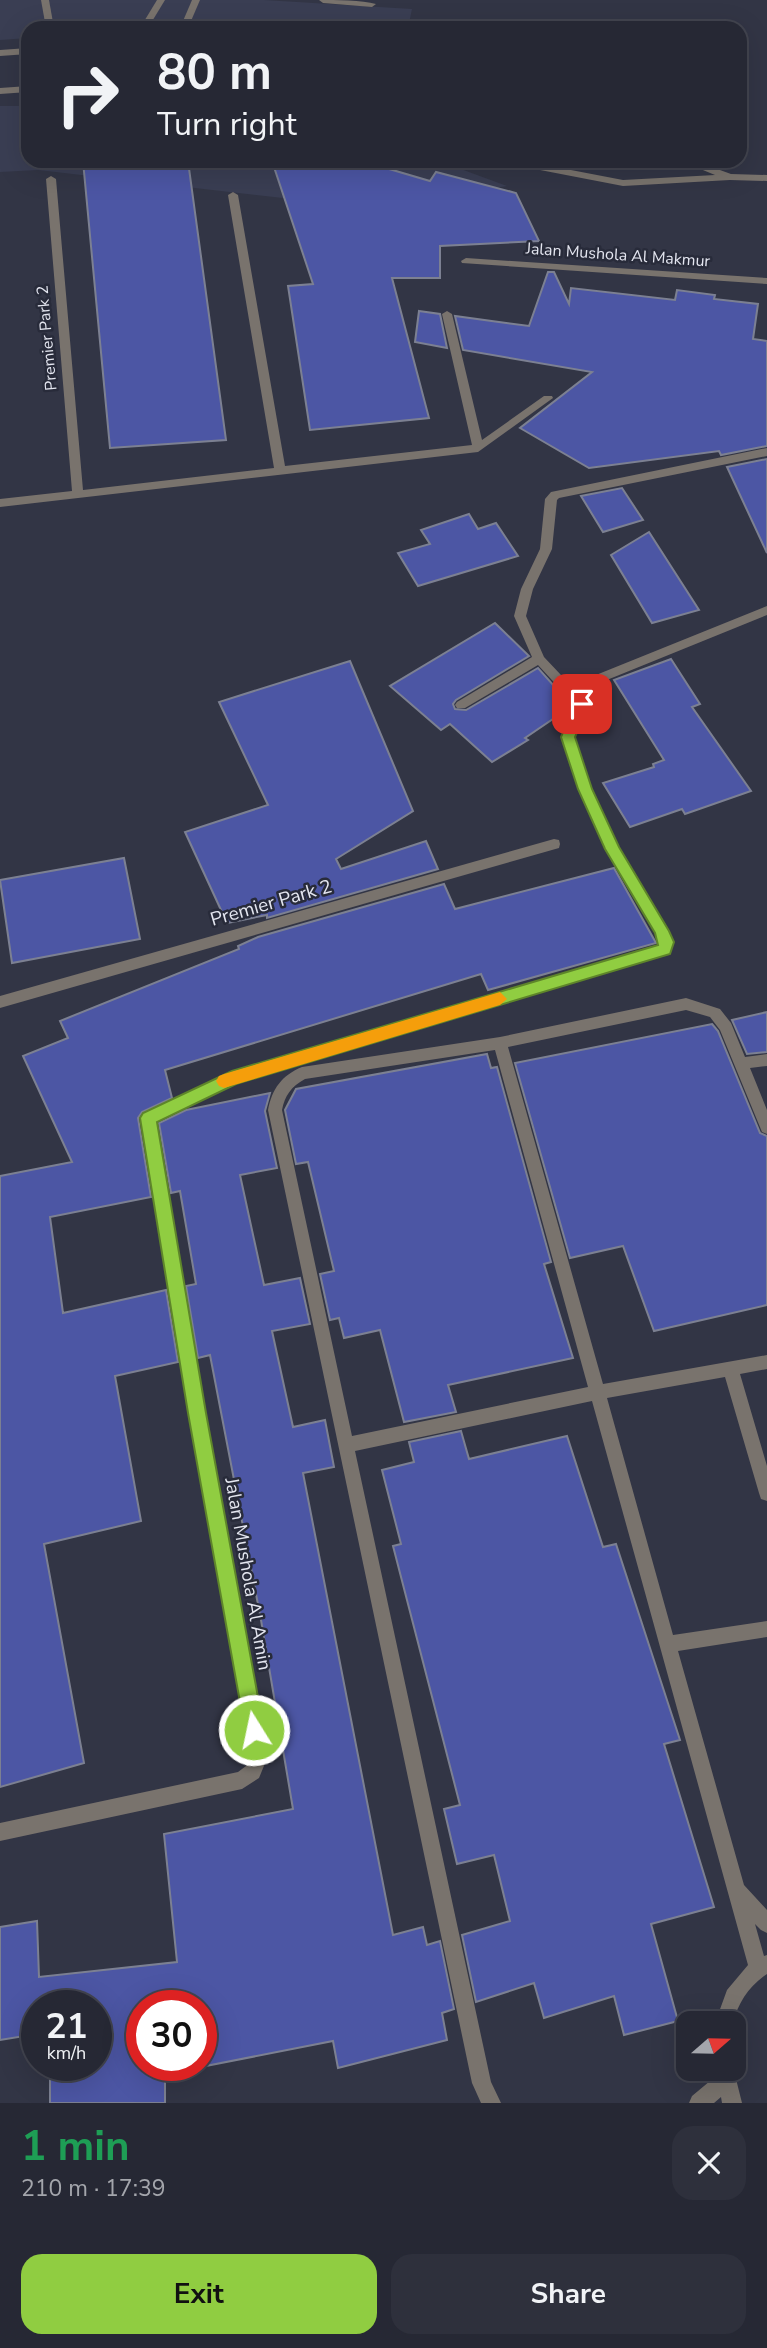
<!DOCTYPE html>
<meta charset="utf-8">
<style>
body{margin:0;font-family:"Nunito Sans",sans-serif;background:#2e303c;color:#f1f3f6;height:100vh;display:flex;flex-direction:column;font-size:26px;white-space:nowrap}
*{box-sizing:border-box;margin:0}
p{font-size:23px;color:#a4a6ac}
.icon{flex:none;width:38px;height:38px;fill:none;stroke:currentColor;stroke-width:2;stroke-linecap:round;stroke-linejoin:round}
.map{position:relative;height:2103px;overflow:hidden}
.sheet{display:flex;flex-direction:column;background:#262834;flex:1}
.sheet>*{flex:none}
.guide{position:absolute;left:21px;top:21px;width:726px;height:147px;border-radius:21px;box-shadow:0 7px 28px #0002,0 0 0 2px #42444f;background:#262834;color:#f1f3f6;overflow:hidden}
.needle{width:46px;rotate:70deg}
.controls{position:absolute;left:676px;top:2011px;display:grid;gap:14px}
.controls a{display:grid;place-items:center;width:70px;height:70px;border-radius:14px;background:#262834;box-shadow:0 7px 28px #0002,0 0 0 2px #42444f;font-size:35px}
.speed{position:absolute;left:21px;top:1990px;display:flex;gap:14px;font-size:35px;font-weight:700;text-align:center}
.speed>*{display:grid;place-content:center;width:91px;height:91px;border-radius:50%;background:#262834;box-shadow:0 7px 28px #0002,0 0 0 2px #42444f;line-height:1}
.speed small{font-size:18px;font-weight:400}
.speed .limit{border:10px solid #d22;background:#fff;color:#111}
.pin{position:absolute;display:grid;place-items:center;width:60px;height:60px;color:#fff;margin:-30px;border-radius:14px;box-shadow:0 4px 10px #0006}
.me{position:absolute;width:77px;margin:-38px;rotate:350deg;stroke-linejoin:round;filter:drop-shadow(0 0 5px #0008)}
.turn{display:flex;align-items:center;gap:24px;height:147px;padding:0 21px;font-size:32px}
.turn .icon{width:91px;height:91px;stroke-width:2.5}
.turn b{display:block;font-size:49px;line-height:60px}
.round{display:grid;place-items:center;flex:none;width:74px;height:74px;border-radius:21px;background:#2e303c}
.headline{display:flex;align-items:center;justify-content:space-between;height:119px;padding:0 21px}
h1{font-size:42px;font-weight:700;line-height:52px;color:#1e9e55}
.cta{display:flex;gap:14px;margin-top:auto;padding:14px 21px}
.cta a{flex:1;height:80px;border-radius:21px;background:#90cd41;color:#111;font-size:28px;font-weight:700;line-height:80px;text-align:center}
.cta a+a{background:#2e303c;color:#f1f3f6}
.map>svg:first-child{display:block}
.built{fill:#3a3e53}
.building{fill:#4c56a4;stroke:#7c8092;stroke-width:2;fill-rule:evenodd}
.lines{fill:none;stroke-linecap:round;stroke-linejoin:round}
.lane{fill:#79736d;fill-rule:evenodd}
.street{fill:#79736d;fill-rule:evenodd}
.route{fill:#90cd41;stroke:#5e852a;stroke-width:2}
.slow{fill:#f59e0b}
.labels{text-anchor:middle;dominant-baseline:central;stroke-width:5;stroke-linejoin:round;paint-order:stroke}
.far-street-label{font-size:16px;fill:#e4e6f0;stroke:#282b3a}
.street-label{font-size:19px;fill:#e4e6f0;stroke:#282b3a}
</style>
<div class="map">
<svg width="767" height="2103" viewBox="0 0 767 2103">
<rect width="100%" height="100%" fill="#323545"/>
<g class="built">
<polygon points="0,0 264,0 412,9 408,28 28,28 28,38 0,40"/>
<polygon points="0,106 28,106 28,161 439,161 507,186 371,208 38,170 0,172"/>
</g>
<g class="building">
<polygon points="83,161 188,161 226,440 110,448"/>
<polygon points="272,161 362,161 430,181 436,172 516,193 539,241 440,246 440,278 392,278 429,418 310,430 288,286 313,284"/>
<polygon points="548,272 554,272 569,304 571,288 675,300 677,290 715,295 714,299 758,304 753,339 767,341 767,446 721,455 719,451 589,468 520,428 592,372 463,350 455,316 529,326"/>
<polygon points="419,311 440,314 447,348 415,342"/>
<polygon points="767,459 767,553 727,467"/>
<polygon points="622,488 643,520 603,532 581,496"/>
<polygon points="469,514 478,529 496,523 518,556 418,586 398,553 430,544 421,530"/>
<polygon points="649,532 699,610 652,623 611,555"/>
<polygon points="495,623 529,656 456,700 453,704 455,709 466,710 538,668 572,706 525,738 528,740 492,762 450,724 441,730 390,686"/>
<polygon points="671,659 700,704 692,707 751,791 685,814 682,809 630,827 603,783 654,767 653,764 664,760 614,680"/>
<polygon points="350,661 413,811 336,859 341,869 426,841 438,869 267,918 267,915 227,923 185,832 268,805 219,702"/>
<polygon points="124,858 140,939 12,963 0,880"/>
<polygon points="614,868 656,943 488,990 481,974 165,1070 172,1098 142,1112 138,1118 151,1197 50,1217 63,1313 166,1290 178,1362 115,1376 141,1521 44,1544 84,1763 0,1787 0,1176 72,1162 23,1056 68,1038 60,1021 239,949 238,946 258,937 444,884 455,909"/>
<polygon points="767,1012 767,1052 747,1054 732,1020"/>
<polygon points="712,1024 718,1031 760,1133 767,1136 767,1305 654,1331 623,1246 570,1258 515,1063"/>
<polygon points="487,1054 491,1068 497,1067 551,1262 544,1264 573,1358 448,1385 456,1412 404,1422 380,1330 344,1338 339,1318 330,1320 320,1274 334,1271 308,1162 296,1164 285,1110 296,1089"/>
<path d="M270,1093L265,1111L277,1168L240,1175L264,1285L300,1278L310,1324L272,1331L293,1427L325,1420L334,1467L303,1473L393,1935L423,1927L427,1945L440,1941L454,2009L442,2013L447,2040L338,2068L333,2041L165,2074V2103H50V2065H96V2006H37V2034L0,2040V1927L37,1921L39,1977L177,1962L164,1834L293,1809L261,1620L210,1355L198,1358L186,1286L196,1284L180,1191L171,1193L159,1123L186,1110ZM142,2006H201V2065H142Z"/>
<polygon points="461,1431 469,1459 567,1436 603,1547 616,1544 680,1740 664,1744 714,1907 651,1924 678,2021 624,2035 614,1996 544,2018 534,1983 476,2002 462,1935 510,1921 494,1855 457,1864 444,1809 460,1805 393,1546 401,1544 382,1470 414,1462 409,1442"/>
</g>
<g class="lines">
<g class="lane">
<polygon points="41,0 49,0 54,28 46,28"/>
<path d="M319,0C336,0 362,0 376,4L372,7L323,3Z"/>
</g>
<g class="street">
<polygon points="157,0 165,0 148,28 140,28"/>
<polygon points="192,0 200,0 188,28 180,28"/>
<polygon points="28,48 28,54 0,56 0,50"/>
<polygon points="28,86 28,92 0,94 0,88"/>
<polygon points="504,161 524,161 623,180 715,175 681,161 695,161 731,174 767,175 767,181 730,180 623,186 509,164"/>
<polygon points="51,176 56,179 83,490 274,468 228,195 233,192 238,195 285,466 472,445 442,314 447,311 452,314 482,440 544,396 552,396 553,398 478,452 0,507 0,499 72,491 46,179"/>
<polygon points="466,258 767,278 767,284 462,263 461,261"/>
<polygon points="767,448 767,456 559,498 557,500 552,549 533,589 526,616 544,657 561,675 581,679 591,677 767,606 767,615 597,684 581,687 572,686 588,704 574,737 591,789 618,847 669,931 673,942 670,953 235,1083 156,1121 205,1413 268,1756 259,1778 242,1789 0,1841 0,1823 238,1772 246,1766 250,1756 189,1413 141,1118 143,1114 232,1072 659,945 656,933 606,849 579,789 562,737 575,705 538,665 465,708 457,708 455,705 457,702 532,657 514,616 521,589 540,549 545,499 551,492"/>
<polygon points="554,839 559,840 560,844 559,848 0,1008 0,996"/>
<path d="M686,998L720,1009L731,1023L745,1057L767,1054V1066L750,1068L767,1110V1134L762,1132L720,1030L710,1017L686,1010L508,1047L603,1384L767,1355V1369L740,1374L767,1466V1501L761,1499L759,1493L725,1377L607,1398L673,1635L767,1621V1637L678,1651L744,1885L767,1910V1933L761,1930L755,1924L764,1956L767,1955V1974C749,1986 738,2003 733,2023H715L727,1990L748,1965L592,1401L355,1451L491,2082L501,2103H481L472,2083L268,1110C272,1089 282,1075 302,1067L500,1037ZM495,1050L588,1387L352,1436L282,1110C285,1095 291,1087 305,1079Z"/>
<polygon points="733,2067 742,2103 722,2103 721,2097 714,2103 689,2103 692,2096 716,2076 715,2068"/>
</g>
</g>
<polygon class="route" points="582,698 589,704 575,737 592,789 619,847 669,931 674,942 670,954 236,1084 157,1122 206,1413 264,1730 261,1737 254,1739 247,1737 245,1730 188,1413 140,1118 143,1113 232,1071 658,945 655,933 605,849 578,789 561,737 575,704"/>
<polygon class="slow" points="500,992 507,999 500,1005 224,1088 219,1086 216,1081 219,1076 224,1074"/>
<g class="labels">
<g class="far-street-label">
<text transform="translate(618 255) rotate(4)">Jalan Mushola Al Makmur</text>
<text transform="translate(47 338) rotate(-95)">Premier Park 2</text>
</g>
<g class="street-label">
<text transform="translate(271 903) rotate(-16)">Premier Park 2</text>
<text transform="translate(248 1574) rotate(80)">Jalan Mushola Al Amin</text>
</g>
</g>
</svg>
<div class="controls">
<a><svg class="needle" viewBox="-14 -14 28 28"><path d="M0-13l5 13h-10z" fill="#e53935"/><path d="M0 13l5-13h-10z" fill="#a4a6ac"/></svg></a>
</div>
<div class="speed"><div>21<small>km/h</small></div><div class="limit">30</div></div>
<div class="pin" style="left:582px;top:704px;background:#d93025"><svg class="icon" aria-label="arrive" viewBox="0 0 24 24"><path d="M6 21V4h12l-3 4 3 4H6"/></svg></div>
<svg class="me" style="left:254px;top:1730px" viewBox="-20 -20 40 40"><circle r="17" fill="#90cd41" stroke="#fff" stroke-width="3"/><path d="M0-11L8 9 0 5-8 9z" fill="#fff"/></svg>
<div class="guide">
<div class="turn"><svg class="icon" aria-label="right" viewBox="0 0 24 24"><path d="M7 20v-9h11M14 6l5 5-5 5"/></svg><div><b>80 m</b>Turn right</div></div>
</div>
</div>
<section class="sheet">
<div class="headline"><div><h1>1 min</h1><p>210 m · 17:39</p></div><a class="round"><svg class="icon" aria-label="close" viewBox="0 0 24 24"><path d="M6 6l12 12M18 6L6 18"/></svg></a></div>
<div class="cta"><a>Exit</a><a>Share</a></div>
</section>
